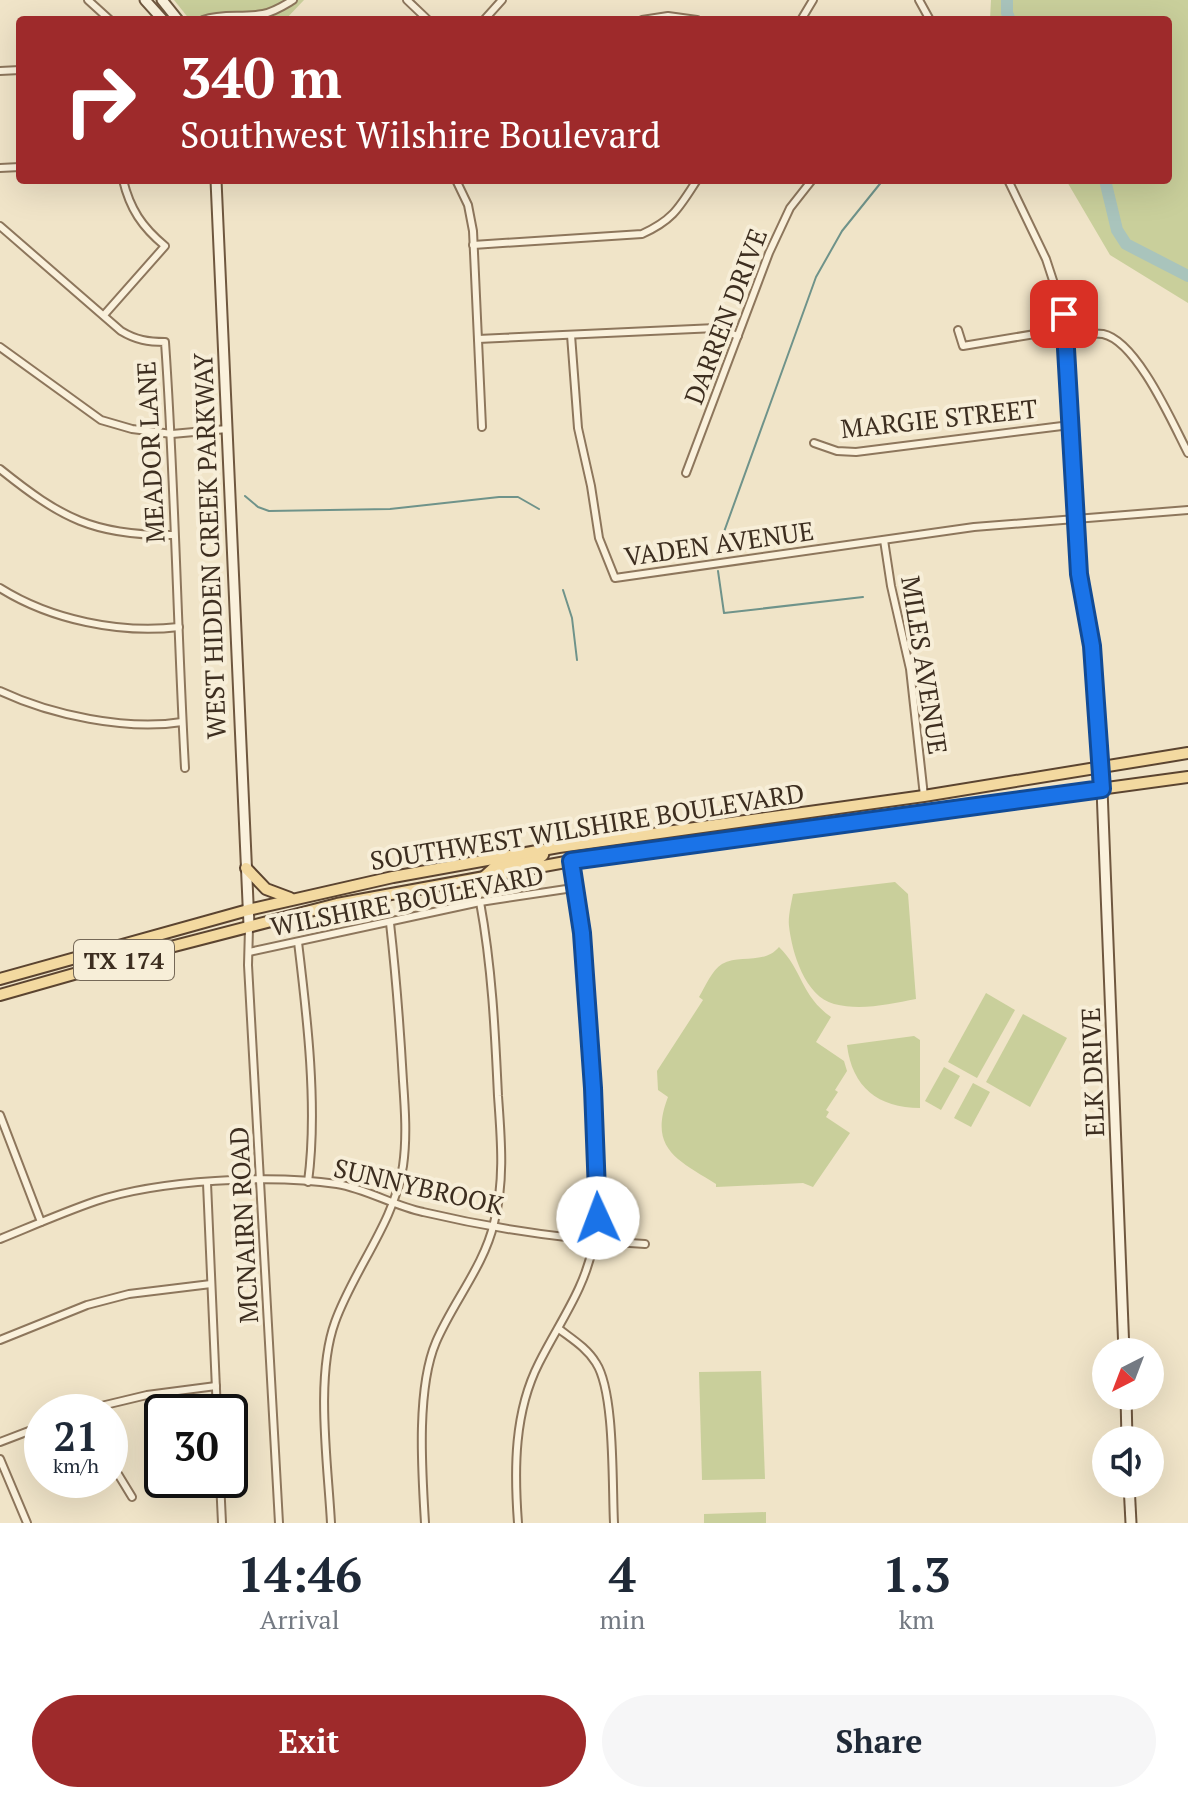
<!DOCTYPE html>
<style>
body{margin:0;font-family:"PT Serif",serif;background:#f6f6f7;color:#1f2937;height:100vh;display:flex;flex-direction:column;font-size:30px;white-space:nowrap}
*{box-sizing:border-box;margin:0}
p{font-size:26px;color:#747a83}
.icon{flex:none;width:44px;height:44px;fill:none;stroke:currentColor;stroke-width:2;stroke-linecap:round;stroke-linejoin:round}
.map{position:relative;height:1523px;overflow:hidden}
.sheet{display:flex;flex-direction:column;background:#fff;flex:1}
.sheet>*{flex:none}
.banner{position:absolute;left:16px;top:16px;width:1156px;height:168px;border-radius:8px;box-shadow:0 8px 32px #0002;background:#9e2a2b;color:#fff;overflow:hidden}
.needle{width:52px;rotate:222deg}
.tools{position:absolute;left:1092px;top:1338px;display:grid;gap:16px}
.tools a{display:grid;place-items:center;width:72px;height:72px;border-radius:50%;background:#fff;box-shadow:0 8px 32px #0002;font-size:40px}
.speed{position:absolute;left:24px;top:1394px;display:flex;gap:16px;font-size:40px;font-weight:700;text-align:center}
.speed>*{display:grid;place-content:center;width:104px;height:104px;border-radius:50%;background:#fff;box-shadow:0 8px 32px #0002;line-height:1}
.speed small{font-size:20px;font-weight:400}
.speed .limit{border:4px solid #111;border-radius:12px;background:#fff;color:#111}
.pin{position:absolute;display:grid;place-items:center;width:68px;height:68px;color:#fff;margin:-34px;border-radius:16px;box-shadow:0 4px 12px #0006}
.me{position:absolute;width:88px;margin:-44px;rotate:358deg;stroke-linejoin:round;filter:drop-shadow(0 0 6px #0008)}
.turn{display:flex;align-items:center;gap:28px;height:168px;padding:0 32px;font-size:36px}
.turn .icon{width:104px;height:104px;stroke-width:2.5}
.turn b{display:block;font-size:56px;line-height:68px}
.eta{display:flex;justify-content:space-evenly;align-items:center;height:136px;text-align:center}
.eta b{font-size:48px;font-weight:600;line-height:56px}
.cta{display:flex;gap:16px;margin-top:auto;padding:16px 32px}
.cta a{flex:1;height:92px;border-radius:48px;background:#9e2a2b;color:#fff;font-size:32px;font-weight:600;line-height:92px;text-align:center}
.cta a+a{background:#f6f6f7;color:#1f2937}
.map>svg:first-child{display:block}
.green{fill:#c9cf9b}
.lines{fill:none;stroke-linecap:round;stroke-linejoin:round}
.stream{stroke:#6f938a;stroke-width:2}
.river{stroke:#a9c4bc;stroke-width:12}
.street-casing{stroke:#8d765c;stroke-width:10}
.secondary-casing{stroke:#6f573f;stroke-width:13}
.primary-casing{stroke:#5b4430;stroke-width:14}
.street{stroke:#faf1dc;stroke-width:6}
.secondary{stroke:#faf1dc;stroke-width:9}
.primary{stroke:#f3d9a0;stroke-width:10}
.route-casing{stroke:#114b97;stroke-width:20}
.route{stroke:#1a73e8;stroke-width:14}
.labels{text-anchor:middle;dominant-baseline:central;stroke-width:8;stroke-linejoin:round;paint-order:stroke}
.shield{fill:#f7eed8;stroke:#756857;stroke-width:2}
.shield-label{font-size:24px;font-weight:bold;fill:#3d2e20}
.street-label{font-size:26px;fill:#3d2e20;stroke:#f7eed8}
</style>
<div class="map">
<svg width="1188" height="1523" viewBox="0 0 1188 1523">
<rect width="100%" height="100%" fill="#f0e4c8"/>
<g class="green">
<polygon points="174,0 304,0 285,20 190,20"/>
<polygon points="991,0 1188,0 1188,303 1110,255 1066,180 1168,180 1168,20 990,20"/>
<path d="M895,882L908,894L916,999C890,1004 861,1011 834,1004C805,996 792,953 789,926C788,916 791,905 793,894Z"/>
<path d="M779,947C802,969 801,996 831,1017L816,1042L844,1061L847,1071L835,1090L838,1092L826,1110L829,1112L826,1117L850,1133L813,1187L803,1183L716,1187V1184C678,1160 648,1149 668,1097L658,1090L657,1071L703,1000L699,997C705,987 712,970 722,964C740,954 764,965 779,947Z"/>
<polygon points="986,993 1015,1010 977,1078 948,1062"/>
<polygon points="1023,1014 1067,1038 1030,1107 986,1082"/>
<path d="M914,1036L920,1040V1108C878,1108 852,1087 847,1045Z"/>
<polygon points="944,1067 960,1076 941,1110 925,1101"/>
<polygon points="973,1083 990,1092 971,1127 954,1118"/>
<polygon points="761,1371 765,1479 702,1480 699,1372"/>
<polygon points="766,1512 766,1523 704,1523 704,1514"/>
</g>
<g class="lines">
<g class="stream">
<polyline points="245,496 258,507 269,511 390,509 499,497 518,497 539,509"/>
<polyline points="716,554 816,277 842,231 883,180"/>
<polyline points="718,571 724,613 863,597"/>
<polyline points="563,590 572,618 577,660"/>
</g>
<g class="river">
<polyline points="1007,0 1007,13 1010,20"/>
<polyline points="1105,180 1117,230 1126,244 1188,276"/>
</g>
<defs>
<g id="street">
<polyline points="88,0 110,20"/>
<polyline points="407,0 428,20"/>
<polyline points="919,0 930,20"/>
<path d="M203,20C223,13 242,18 263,14C274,12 283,6 293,0"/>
<polyline points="484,20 502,0"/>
<polyline points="642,20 668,16 697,20"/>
<polyline points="801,20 813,0"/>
<polyline points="0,71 20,70"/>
<polyline points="0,168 20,167"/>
<polyline points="456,180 468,205 473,231 482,427"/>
<polyline points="1008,180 1046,259 1064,314 1079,574 1092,646 1102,789"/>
<path d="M0,226L121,331C136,340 148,342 165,342C175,484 177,626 185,768"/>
<path d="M473,245L642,234C673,220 679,208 697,180"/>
<path d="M104,315L165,246C142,227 130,209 123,180"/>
<polyline points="958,330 963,346 1065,329"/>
<polyline points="571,335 578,428 591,486 599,538 615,578 974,527 1188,510"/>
<path d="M1065,335C1077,335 1091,332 1103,334C1137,341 1173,424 1188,453"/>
<polyline points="478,339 716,328 738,336"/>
<polyline points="0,347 101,420 132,429 172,434 227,429"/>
<polyline points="814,443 837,451 856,452 1070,425"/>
<path d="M0,469C61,518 94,536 173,535"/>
<polyline points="686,473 769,253 790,208 812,180"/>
<polyline points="884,540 891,586 910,669 924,796"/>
<path d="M0,588C51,620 120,634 179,627"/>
<path d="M0,691C51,715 127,731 182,722"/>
<polyline points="249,928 248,965 279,1523"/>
<path d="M298,942C307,1016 318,1108 308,1182"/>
<polyline points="249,952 480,902 573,888"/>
<polyline points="0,1115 41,1222"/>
<polyline points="207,1183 217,1412"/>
<path d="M0,1239C32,1226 64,1212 96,1201C159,1180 271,1174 337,1184C367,1189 394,1206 423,1212C495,1229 572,1240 645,1244"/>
<path d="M559,1329C572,1339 587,1348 596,1363C615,1392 612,1485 614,1523"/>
<polyline points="0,1340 87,1305 129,1294 211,1284"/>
<polyline points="76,1412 147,1395 216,1386"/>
<polyline points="0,1442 42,1426"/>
<polyline points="0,1459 27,1523"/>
<polyline points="110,1461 132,1497"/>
<polyline points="220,1480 222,1523"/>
<path d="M331,1523C328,1465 315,1377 335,1322C354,1269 394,1223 403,1166C407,1138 405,1109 403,1081C400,1028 396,976 390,923"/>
<path d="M425,1523C422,1472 416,1389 436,1342C453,1302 484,1266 494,1223C505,1181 501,1138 498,1096C495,1031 492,967 480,902"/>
<path d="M518,1523C514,1469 514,1412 539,1363C560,1321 585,1289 594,1242C600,1210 596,1177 595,1145C593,1076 591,1001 582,933C579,908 573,885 571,861"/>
</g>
<g id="secondary">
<polyline points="145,0 163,20"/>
<polyline points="162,0 178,20"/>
<polyline points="216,180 249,925"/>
<polyline points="1102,789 1124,1352"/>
<polyline points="1126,1396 1127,1440"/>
<polyline points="1129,1484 1131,1523"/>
</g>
<g id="primary">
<polyline points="246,868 266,889 290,898"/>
<polyline points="485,876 496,866 538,859 543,855 544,850"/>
<polyline points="0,979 248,910 393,877 559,847 924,796 1188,753"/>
<polyline points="0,995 155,951 337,904 571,861 1188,777"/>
</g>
</defs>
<use href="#street" class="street-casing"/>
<use href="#secondary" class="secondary-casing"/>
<use href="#primary" class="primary-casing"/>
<use href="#street" class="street"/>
<use href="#secondary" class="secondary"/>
<use href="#primary" class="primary"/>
</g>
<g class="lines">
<defs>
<polyline id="route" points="598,1218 593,1088 582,933 571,861 1102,789 1092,646 1079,574 1064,314"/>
</defs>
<use href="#route" class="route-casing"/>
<use href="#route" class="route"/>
</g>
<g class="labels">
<rect class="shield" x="74" y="940" width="100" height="40" rx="6"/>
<g class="shield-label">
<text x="124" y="960">TX 174</text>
</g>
<g class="street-label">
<text transform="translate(725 316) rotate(-69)">DARREN DRIVE</text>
<text transform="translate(939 418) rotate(-6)">MARGIE STREET</text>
<text transform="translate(150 452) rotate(-93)">MEADOR LANE</text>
<text transform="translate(719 543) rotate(-8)">VADEN AVENUE</text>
<text transform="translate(209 546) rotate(-92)">WEST HIDDEN CREEK PARKWAY</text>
<text transform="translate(925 665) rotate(81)">MILES AVENUE</text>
<text transform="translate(587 826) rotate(-9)">SOUTHWEST WILSHIRE BOULEVARD</text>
<text transform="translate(407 900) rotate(-11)">WILSHIRE BOULEVARD</text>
<text transform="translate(1092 1072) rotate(-92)">ELK DRIVE</text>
<text transform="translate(419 1186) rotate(13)">SUNNYBROOK</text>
<text transform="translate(243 1225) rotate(-93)">MCNAIRN ROAD</text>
</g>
</g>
</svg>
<div class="tools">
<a><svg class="needle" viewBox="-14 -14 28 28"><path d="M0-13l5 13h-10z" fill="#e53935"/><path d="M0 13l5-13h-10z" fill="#747a83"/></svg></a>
<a><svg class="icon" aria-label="sound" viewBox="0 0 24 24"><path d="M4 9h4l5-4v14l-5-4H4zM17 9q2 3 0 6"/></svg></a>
</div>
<div class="speed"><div>21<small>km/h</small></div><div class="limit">30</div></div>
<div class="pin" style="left:1064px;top:314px;background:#d93025"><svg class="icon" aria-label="arrive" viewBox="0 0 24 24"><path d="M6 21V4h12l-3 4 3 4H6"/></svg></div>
<svg class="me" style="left:598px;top:1218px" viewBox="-20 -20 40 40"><circle r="19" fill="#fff"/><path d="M0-13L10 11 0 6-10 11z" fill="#1a73e8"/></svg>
<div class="banner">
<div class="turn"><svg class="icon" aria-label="right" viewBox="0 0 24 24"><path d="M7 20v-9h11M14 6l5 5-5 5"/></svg><div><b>340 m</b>Southwest Wilshire Boulevard</div></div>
</div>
</div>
<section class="sheet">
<div class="eta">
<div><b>14:46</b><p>Arrival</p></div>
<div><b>4</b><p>min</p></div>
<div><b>1.3</b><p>km</p></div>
</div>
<div class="cta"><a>Exit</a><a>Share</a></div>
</section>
